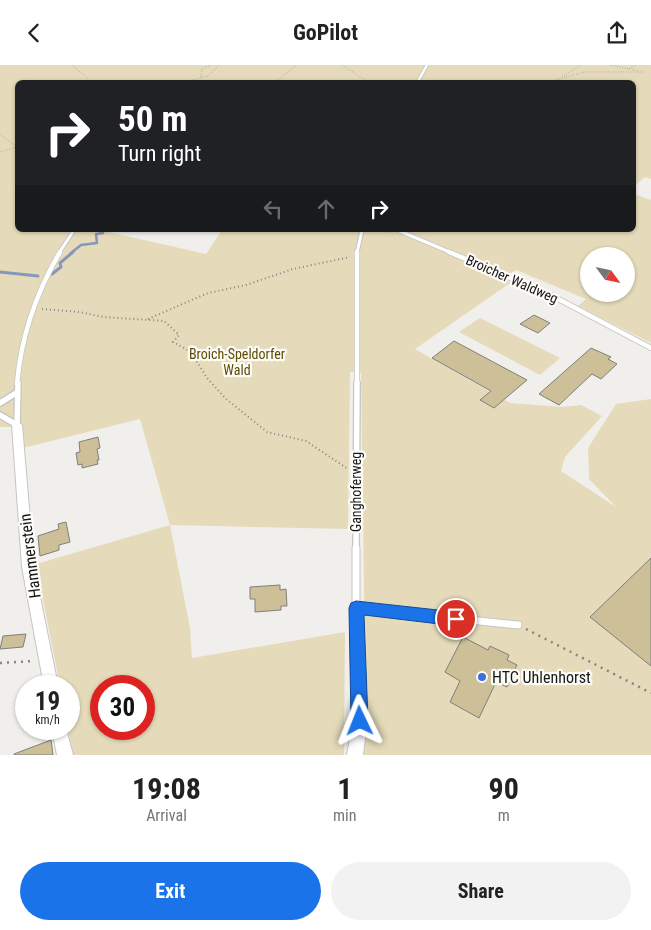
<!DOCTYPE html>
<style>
body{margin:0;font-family:"Roboto Condensed",sans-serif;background:#f2f2f2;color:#222;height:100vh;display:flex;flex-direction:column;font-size:19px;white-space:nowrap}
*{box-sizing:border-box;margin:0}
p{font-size:16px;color:#767676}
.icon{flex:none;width:28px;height:28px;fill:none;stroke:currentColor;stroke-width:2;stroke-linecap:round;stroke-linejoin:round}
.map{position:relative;height:690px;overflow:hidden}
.drawer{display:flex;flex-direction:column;background:#fff;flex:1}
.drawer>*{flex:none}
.guide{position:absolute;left:15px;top:15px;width:621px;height:152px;border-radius:8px;box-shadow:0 1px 4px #0004;background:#202124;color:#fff;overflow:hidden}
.needle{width:32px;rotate:123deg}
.buttons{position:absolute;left:580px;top:182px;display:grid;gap:10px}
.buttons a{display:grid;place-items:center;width:55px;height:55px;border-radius:50%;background:#fff;box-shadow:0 1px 4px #0004;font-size:25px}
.speed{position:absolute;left:15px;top:610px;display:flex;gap:10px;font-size:25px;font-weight:700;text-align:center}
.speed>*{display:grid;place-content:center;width:65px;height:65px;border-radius:50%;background:#fff;box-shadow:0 1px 4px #0004;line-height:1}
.speed small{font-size:12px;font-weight:400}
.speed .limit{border:8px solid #d22;background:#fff;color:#111}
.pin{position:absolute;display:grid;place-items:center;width:42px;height:42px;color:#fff;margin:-21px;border:2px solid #fff;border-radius:50%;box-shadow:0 1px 5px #0007}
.me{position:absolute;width:55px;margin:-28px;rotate:358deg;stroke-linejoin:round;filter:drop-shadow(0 0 4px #0008)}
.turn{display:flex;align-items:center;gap:18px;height:105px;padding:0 20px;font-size:22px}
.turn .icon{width:65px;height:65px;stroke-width:2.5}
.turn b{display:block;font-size:35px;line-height:42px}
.lanes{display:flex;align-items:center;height:48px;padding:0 20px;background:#0003;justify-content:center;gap:25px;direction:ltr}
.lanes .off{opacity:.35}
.eta{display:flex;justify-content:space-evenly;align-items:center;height:85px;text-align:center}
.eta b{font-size:30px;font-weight:700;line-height:35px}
.cta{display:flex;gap:10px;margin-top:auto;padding:10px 20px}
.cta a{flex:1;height:58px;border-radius:30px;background:#1a73e8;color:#fff;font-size:20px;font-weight:700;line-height:58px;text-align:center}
.cta a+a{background:#f2f2f2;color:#222}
header{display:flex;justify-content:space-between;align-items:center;height:65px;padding:0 20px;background:#fff;font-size:22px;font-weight:700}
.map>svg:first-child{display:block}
.green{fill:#e5dbba;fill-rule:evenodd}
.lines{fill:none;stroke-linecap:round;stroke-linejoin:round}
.stream-far1{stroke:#8697ba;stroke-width:2.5}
.stream{stroke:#8697ba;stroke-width:3}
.building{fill:#cdc099;stroke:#7f7f7c}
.service-far4-casing{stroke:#c6c5c2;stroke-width:4}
.service-far3-casing{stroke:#c6c5c2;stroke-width:5}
.service-far2-casing{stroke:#c6c5c2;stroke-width:6}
.service-far1-casing{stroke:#c6c5c2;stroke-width:8}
.service-casing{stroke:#c6c5c2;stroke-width:9}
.minor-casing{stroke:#c6c5c2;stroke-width:2}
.path-far2{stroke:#868583;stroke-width:1;stroke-dasharray:0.5 2;stroke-linecap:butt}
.path-far1{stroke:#868583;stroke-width:2;stroke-dasharray:1 3;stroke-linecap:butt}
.path{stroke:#868583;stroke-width:2.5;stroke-dasharray:2 5;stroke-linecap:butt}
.service-far4{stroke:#fff;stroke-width:2.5}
.service-far3{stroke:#fff;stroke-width:3}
.service-far2{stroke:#fff;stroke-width:4.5}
.service-far1{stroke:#fff;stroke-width:5.5}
.service{stroke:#fff;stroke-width:7}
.minor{fill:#fff;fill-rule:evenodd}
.route{fill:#1a73e8;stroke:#114b97}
.poi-dot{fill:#3e6edf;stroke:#fdfcf9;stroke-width:2}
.labels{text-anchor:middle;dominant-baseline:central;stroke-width:4.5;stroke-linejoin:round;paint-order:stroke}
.street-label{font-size:14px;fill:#161615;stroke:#fdfcf9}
.park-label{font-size:14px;fill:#5d4c04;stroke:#fdfcf9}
.near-street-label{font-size:16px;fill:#161615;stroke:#fdfcf9}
.near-poi-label{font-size:16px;fill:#161615;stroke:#fdfcf9;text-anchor:start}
</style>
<header><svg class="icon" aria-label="back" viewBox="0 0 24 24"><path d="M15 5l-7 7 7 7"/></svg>GoPilot<svg class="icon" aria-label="share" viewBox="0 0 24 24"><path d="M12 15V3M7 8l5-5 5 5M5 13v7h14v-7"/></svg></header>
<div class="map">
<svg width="651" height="690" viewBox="0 0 651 690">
<rect width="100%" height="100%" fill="#f0efeb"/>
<g class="green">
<path d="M0,0H651V114L645,112L634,121V18H18V165H100L206,189L222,165H634V129L651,135V278L578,241L586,234L516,205L505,212L513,216L415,284L510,338L563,342L581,340L602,351L565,392L561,406L616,442L589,414L588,383L616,339L651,334V690H363L366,658L361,308L350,307L348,464L170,460L190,563L192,593L345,567L344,690H73L68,664L69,621H60L36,499L170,460L140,354L23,383L21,362H0ZM589,191H626V229H589ZM101,621H144V664H101Z"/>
<polygon points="480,253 560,293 540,310 459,267"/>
</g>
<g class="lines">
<polyline class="stream-far1" points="71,188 81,180 97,178 96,169 103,168"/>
<g class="stream">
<polyline points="0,207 38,211"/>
<polyline points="52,209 61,202 60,198 73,187"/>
</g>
</g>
<g class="building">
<polygon points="534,250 550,258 538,268 520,259"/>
<polygon points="454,276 527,315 494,343 480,335 491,326 432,293"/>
<polygon points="591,283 611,292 608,294 617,299 601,314 592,309 559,340 539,329"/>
<polygon points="98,372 100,383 97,384 99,395 97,395 98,399 82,403 82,399 78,400 76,388 80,387 79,377"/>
<polygon points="66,457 70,477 59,480 59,485 40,491 38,471 59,464 58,459"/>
<polygon points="651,493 651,601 590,552"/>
<polygon points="280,520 280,525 286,524 287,541 281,541 281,545 255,547 255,534 250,534 250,522"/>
<polygon points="26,569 23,582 0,584 3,571"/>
<polygon points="463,572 488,585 490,581 509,590 507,595 517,600 507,622 496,617 479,653 450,637 460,616 445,607"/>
<polygon points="51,675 53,690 14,690 14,689"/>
</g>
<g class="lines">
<defs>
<polyline id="service-far4" points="417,18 427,0"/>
<g id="service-far3">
<polyline points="397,165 452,188"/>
<polyline points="59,188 74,165"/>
<polyline points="357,188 362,165"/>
</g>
<g id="service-far2">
<polyline points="449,187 549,229 651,283"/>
<path d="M17,319C21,272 36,228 60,187"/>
<polyline points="357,319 357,187"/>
</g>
<g id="service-far1">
<polyline points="0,338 16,328"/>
<polyline points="0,350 17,360"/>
<polyline points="17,360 18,318"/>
<polyline points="356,484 357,318"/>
</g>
<polyline id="service" points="356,483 356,543 518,560"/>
<g id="minor">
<polygon points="17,356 22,360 34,502 58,621 44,621 22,502 12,360"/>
<polygon points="356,537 361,539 362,543 367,656 363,690 347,690 353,656 350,543 351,539"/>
<polygon points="52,664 66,664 73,690 57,690"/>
</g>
</defs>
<use href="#service-far4" class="service-far4-casing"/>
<use href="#service-far3" class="service-far3-casing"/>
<use href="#service-far2" class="service-far2-casing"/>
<use href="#service-far1" class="service-far1-casing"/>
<use href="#service" class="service-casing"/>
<use href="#minor" class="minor-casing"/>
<g class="path-far2">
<polyline points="72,0 93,18"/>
<polyline points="342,0 370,18"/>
<polyline points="610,0 639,6"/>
<polyline points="629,4 636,0"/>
<polyline points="201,12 202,4 211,0"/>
<polyline points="562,12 581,0"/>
<polyline points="181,18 208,11 219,0"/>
<polyline points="274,18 297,0"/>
<polyline points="554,18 555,15 585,7 645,7"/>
<polyline points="0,69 18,83"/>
<polyline points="0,87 17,82"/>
<polyline points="384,165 391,168"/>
</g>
<g class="path-far1">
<polyline points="42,244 79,247 104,252 164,256 179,270 173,277 191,287 207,313 225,333 267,367 306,376 348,404"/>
<polyline points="148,254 208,228 246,220 293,204 350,192"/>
</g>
<g class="path">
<polyline points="526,564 651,628"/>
<polyline points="0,598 34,596"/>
</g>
<use href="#service-far4" class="service-far4"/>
<use href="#service-far3" class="service-far3"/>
<use href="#service-far2" class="service-far2"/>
<use href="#service-far1" class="service-far1"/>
<use href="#service" class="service"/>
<use href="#minor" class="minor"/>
</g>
<polygon class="route" points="356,536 456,547 461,549 463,554 461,559 456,561 364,550 368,656 365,661 360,664 354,661 351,656 349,543 351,538"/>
<circle class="poi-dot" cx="482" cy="612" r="5"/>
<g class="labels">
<g class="street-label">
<text transform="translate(512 214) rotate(24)">Broicher Waldweg</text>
<text transform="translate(356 427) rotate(-90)">Ganghoferweg</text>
</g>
<g class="park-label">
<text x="237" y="289">Broich-Speldorfer<tspan x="237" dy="16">Wald</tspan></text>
</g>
<g class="near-street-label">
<text transform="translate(30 491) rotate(-97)">Hammerstein</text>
</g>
<g class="near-poi-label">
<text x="492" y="612">HTC Uhlenhorst</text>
</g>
</g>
</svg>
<div class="buttons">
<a><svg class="needle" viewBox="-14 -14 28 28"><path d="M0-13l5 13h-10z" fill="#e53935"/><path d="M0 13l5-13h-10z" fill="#767676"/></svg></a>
</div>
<div class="speed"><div>19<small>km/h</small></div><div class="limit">30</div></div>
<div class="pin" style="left:456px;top:554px;background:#d93025"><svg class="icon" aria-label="arrive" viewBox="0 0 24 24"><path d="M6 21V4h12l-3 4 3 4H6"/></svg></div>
<svg class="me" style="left:360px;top:656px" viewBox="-20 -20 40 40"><path d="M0-17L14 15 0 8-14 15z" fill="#1a73e8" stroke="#fff" stroke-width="4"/></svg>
<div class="guide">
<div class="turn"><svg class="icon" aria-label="right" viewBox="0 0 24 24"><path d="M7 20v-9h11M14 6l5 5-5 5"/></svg><div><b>50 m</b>Turn right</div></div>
<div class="lanes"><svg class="icon off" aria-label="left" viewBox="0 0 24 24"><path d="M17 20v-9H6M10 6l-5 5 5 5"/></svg><svg class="icon off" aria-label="ahead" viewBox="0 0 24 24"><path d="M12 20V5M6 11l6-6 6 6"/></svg><svg class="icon" aria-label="right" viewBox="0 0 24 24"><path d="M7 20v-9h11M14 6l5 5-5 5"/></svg></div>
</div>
</div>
<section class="drawer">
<div class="eta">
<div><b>19:08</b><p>Arrival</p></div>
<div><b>1</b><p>min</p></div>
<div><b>90</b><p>m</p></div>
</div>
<div class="cta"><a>Exit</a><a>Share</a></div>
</section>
